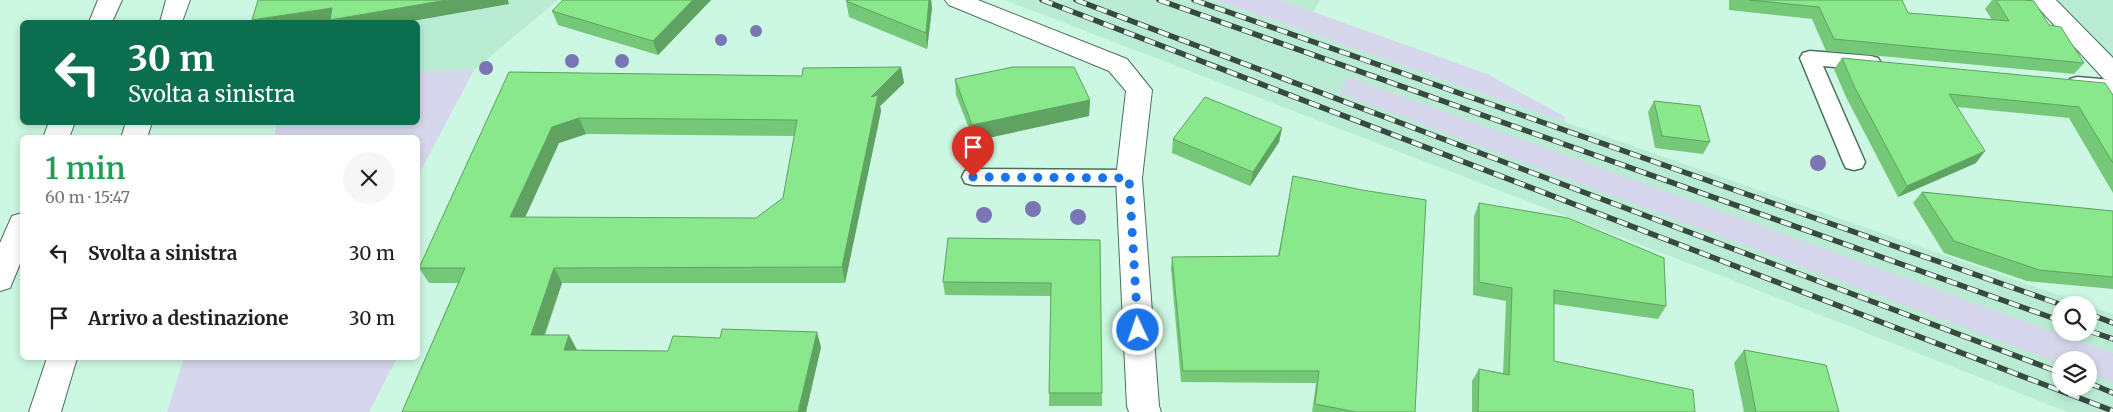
<!DOCTYPE html>
<html lang="it">
<meta charset="utf-8">
<style>
body{margin:0;font-family:Merriweather,serif;background:#f6f6f6;color:#202124;height:100vh;display:flex;flex-direction:column;font-size:19px;white-space:nowrap}
*{box-sizing:border-box;margin:0}
p{font-size:16px;color:#757577}
.icon{flex:none;width:28px;height:28px;fill:none;stroke:currentColor;stroke-width:2;stroke-linecap:round;stroke-linejoin:round}
.map{position:relative;flex:1;overflow:hidden}
.sheet{position:absolute;left:20px;top:135px;width:400px;height:225px;display:flex;flex-direction:column;background:#fff;border-radius:8px;box-shadow:0 2px 8px #0003}
.sheet>*{flex:none}
.guide{position:absolute;left:20px;top:20px;width:400px;height:105px;border-radius:8px;box-shadow:0 2px 8px #0003;background:#0b6e4f;color:#fff;overflow:hidden}
.controls{position:absolute;left:2052px;top:296px;display:grid;gap:10px}
.controls a{display:grid;place-items:center;width:45px;height:45px;border-radius:50%;background:#fff;box-shadow:0 2px 8px #0003;font-size:25px}
.pin{position:absolute;display:grid;place-items:center;width:42px;height:42px;color:#fff;margin:-51px -21px;border-radius:50% 50% 50% 0;rotate:-45deg;box-shadow:0 0 5px #0007}
.pin .icon{rotate:45deg}
.me{position:absolute;width:55px;margin:-28px;rotate:357deg;stroke-linejoin:round;filter:drop-shadow(0 0 4px #0008)}
.turn{display:flex;align-items:center;gap:18px;height:105px;padding:0 25px;font-size:22px}
.turn .icon{width:65px;height:65px;stroke-width:2.5}
.turn b{display:block;font-size:35px;line-height:42px}
.round{display:grid;place-items:center;flex:none;width:52px;height:52px;border-radius:26px;background:#f6f6f6}
.headline{display:flex;align-items:center;justify-content:space-between;height:85px;padding:0 25px}
h1{font-size:30px;font-weight:600;line-height:38px;color:#1e9e55}
ul{padding:0;list-style:none}
li{display:flex;align-items:center;gap:15px;height:65px;padding:0 25px}
li div{flex:1}
li b{display:block;font-size:19px}
li em{font-style:normal}
.map>svg:first-child{display:block}
.built{fill:#baecd4}
.green{fill:#d6d7ec}
.lines{fill:none;stroke-linecap:round;stroke-linejoin:round}
.service-casing{stroke:#486f5d;stroke-width:3}
.minor-casing{stroke:#486f5d;stroke-width:2}
.motorway-casing{stroke:#486f5d;stroke-width:2}
.service{fill:#fff;fill-rule:evenodd}
.minor{fill:#fff;fill-rule:evenodd}
.motorway{fill:#fff;fill-rule:evenodd}
.rail-casing{stroke:#364a40;stroke-width:5.5}
.rail{stroke:#ecfdf5;stroke-width:4;stroke-dasharray:11;stroke-linecap:butt}
.tree{fill:#7a75b5}
.wall{fill:#75c878;fill-rule:evenodd}
.shaded-wall{fill:#5fa261}
.building{fill:#88e88b;stroke:#5fa261;fill-rule:evenodd}
.route{stroke:#1a73e8;stroke-width:9;stroke-dasharray:0 16.2}
</style>
<div class="map">
<svg width="2113" height="412" viewBox="0 0 2113 412">
<rect width="100%" height="100%" fill="#ccf7e2"/>
<g class="built">
<polygon points="259,0 558,0 474,70 418,71 418,22 253,22"/>
<polygon points="1005,0 1215,0 2087,305 2061,305 2061,332 2089,332 2089,306 2113,314 2113,353 1834,253 2061,362 2061,388 2089,388 2089,372 2113,381 2113,412 2068,412 1706,270"/>
<polygon points="1280,0 1320,0 1313,12"/>
<polygon points="2056,0 2113,0 2113,59 2082,25"/>
</g>
<g class="green">
<polygon points="1215,0 1280,0 1487,74 1565,117 1564,122"/>
<polygon points="474,70 418,176 418,138 274,137 277,123 418,122 418,71"/>
<polygon points="1349,77 2113,353 2113,383 2089,374 2089,360 2061,360 2061,364 1339,93"/>
<polygon points="184,358 397,358 369,412 167,412"/>
</g>
<g class="lines">
<defs>
<g id="service">
<polygon points="1810,51 1871,56 1878,58 1881,63 1878,68 1871,70 1823,66 1865,162 1862,168 1854,170 1846,168 1843,162 1800,58 1803,53"/>
<polygon points="2077,77 2113,80 2113,94 2070,89 2067,84 2070,79"/>
<polygon points="973,169 1129,170 1137,172 1140,178 1137,184 1129,186 973,185 965,183 962,177 965,171"/>
</g>
<g id="minor">
<polygon points="945,0 978,0 1127,59 1152,90 1142,178 1159,406 1161,412 1129,412 1127,406 1116,178 1126,91 1109,71 949,5"/>
<polygon points="2031,0 2056,0 2113,58 2113,81 2104,79"/>
</g>
<g id="motorway">
<polygon points="98,0 122,0 112,22 89,22"/>
<polygon points="166,0 190,0 182,22 160,22"/>
<polygon points="49,122 75,122 69,138 43,138"/>
<polygon points="126,122 152,122 147,138 121,138"/>
<polygon points="22,213 22,259 10,288 0,291 0,243 12,216"/>
<polygon points="47,358 77,358 61,412 29,412"/>
</g>
</defs>
<use href="#service" class="service-casing"/>
<use href="#minor" class="minor-casing"/>
<use href="#motorway" class="motorway-casing"/>
<use href="#service" class="service"/>
<use href="#minor" class="minor"/>
<use href="#motorway" class="motorway"/>
<defs>
<g id="rail">
<polyline points="1042,0 2113,411"/>
<polyline points="1076,0 2061,373"/>
<polyline points="1159,0 2061,321"/>
<polyline points="1194,0 2062,305"/>
<polyline points="2089,314 2113,323"/>
<polyline points="2089,331 2113,339"/>
<polyline points="2089,383 2113,393"/>
</g>
</defs>
<use href="#rail" class="rail-casing"/>
<use href="#rail" class="rail"/>
</g>
<g class="tree">
<circle cx="756" cy="31" r="6"/>
<circle cx="721" cy="40" r="6"/>
<circle cx="572" cy="61" r="7"/>
<circle cx="622" cy="61" r="7"/>
<circle cx="486" cy="68" r="7"/>
<circle cx="1818" cy="163" r="8"/>
<circle cx="1033" cy="209" r="8"/>
<circle cx="984" cy="215" r="8"/>
<circle cx="1078" cy="217" r="8"/>
</g>
<g class="wall">
<polygon points="563,0 711,0 658,55 558,25 552,11"/>
<polygon points="847,0 931,0 932,8 927,49 849,17 846,1"/>
<polygon points="1729,0 1902,0 1908,13 1992,20 1985,9 1992,0 2023,0 2049,25 2084,63 2074,74 1826,51 1812,19 1729,10"/>
<polygon points="1842,58 2113,95 2113,193 2069,118 1957,107 1976,163 1898,197 1846,97 1834,69"/>
<path d="M901,67L904,83L880,106L881,111L845,283H562L545,335H569L577,350L668,351L821,347L806,412H402L458,283H429L419,268L509,72L802,76ZM586,134L794,136L783,198L756,218L525,217L559,143Z"/>
<polygon points="955,79 1090,100 1089,116 974,141 956,95"/>
<polygon points="1654,101 1710,142 1703,154 1655,148 1648,112"/>
<polygon points="1282,128 1279,142 1250,186 1172,153 1173,139"/>
<polygon points="1293,176 1415,412 1312,412 1316,383 1181,382 1171,269 1172,257 1278,256"/>
<polygon points="1922,192 2113,211 2113,289 2027,281 1944,253 1913,203"/>
<polygon points="1479,203 1666,306 1658,319 1554,304 1554,361 1695,412 1472,412 1472,381 1479,369 1503,373 1506,301 1473,295 1474,216"/>
<polygon points="1100,240 1102,393 1102,406 1049,406 1051,296 945,295 943,282"/>
<polygon points="1744,350 1839,412 1744,412 1734,363"/>
</g>
<g class="shaded-wall">
<polygon points="447,0 508,0 509,4 407,22 253,22 252,20 332,8"/>
<polygon points="693,0 711,0 658,55 653,41"/>
<polygon points="929,0 931,0 932,8 927,49 926,33"/>
<polygon points="901,67 904,83 880,106 881,111 845,283 842,267 871,97"/>
<polygon points="1090,100 1089,116 974,141 972,125"/>
<polygon points="579,118 586,134 559,143 518,233 510,217 552,127"/>
<polygon points="1282,128 1279,142 1250,186 1253,172"/>
<polygon points="1985,151 1976,163 1898,197 1907,186"/>
<polygon points="554,268 562,283 539,350 531,335"/>
<polygon points="817,332 821,347 806,412 798,412"/>
<polygon points="569,335 577,350 564,350"/>
</g>
<g class="building">
<polygon points="258,0 447,0 330,20 332,8 252,20"/>
<polygon points="563,0 693,0 653,41 552,11"/>
<polygon points="847,0 929,0 926,33 846,1"/>
<polygon points="1749,0 1902,0 1908,13 2009,21 1996,0 2023,0 2034,1 2049,25 2061,27 2084,63 1834,39 1819,7"/>
<polygon points="1842,58 2105,83 2113,95 2113,163 2079,107 1949,94 1985,151 1907,186 1854,86"/>
<path d="M901,67L871,97L878,95L842,267L554,268L531,335H569L564,350L668,351L673,336L720,338L722,329L817,332L798,412H402L465,268H419L509,72L802,76L803,68ZM579,118L797,120L783,198L756,218L510,217L552,127Z"/>
<polygon points="1013,67 1074,67 1090,100 972,125 955,79"/>
<polygon points="1205,97 1282,128 1253,172 1173,139"/>
<polygon points="1654,101 1700,106 1710,142 1662,136"/>
<polygon points="1293,176 1362,190 1426,200 1415,412 1356,412 1315,404 1319,371 1183,371 1172,257 1279,256"/>
<polygon points="1922,192 2113,211 2113,277 2039,270 1954,241"/>
<polygon points="1479,203 1568,218 1664,258 1666,306 1554,290 1554,361 1693,390 1695,412 1478,412 1479,369 1509,375 1512,288 1479,282"/>
<polygon points="948,238 1100,240 1102,393 1049,393 1051,283 943,282"/>
<polygon points="1744,350 1826,365 1839,412 1756,412"/>
</g>
<g class="lines">
<polyline class="route" points="973,177 1129,178 1138,330"/>
</g>
</svg>
<div class="controls">
<a><svg class="icon" aria-label="search" viewBox="0 0 24 24"><circle cx="10" cy="10" r="6"/><path d="M15 15l6 6"/></svg></a>
<a><svg class="icon" aria-label="layers" viewBox="0 0 24 24"><path d="M12 4l9 5-9 5-9-5zM3 14l9 5 9-5"/></svg></a>
</div>
<div class="pin" style="left:973px;top:177px;background:#d93025"><svg class="icon" aria-label="arrive" viewBox="0 0 24 24"><path d="M6 21V4h12l-3 4 3 4H6"/></svg></div>
<svg class="me" style="left:1138px;top:330px" viewBox="-20 -20 40 40"><circle r="17" fill="#1a73e8" stroke="#fff" stroke-width="3"/><path d="M0-11L8 9 0 5-8 9z" fill="#fff"/></svg>
<div class="guide">
<div class="turn"><svg class="icon" aria-label="left" viewBox="0 0 24 24"><path d="M17 20v-9H6M10 6l-5 5 5 5"/></svg><div><b>30 m</b>Svolta a sinistra</div></div>
</div>
<section class="sheet">
<div class="headline"><div><h1>1 min</h1><p>60 m · 15:47</p></div><a class="round"><svg class="icon" aria-label="close" viewBox="0 0 24 24"><path d="M6 6l12 12M18 6L6 18"/></svg></a></div>
<ul>
<li><svg class="icon" aria-label="left" viewBox="0 0 24 24"><path d="M17 20v-9H6M10 6l-5 5 5 5"/></svg><div><b>Svolta a sinistra</b></div><em>30 m</em></li>
<li><svg class="icon" aria-label="arrive" viewBox="0 0 24 24"><path d="M6 21V4h12l-3 4 3 4H6"/></svg><div><b>Arrivo a destinazione</b></div><em>30 m</em></li>
</ul>
</section>
</div>
